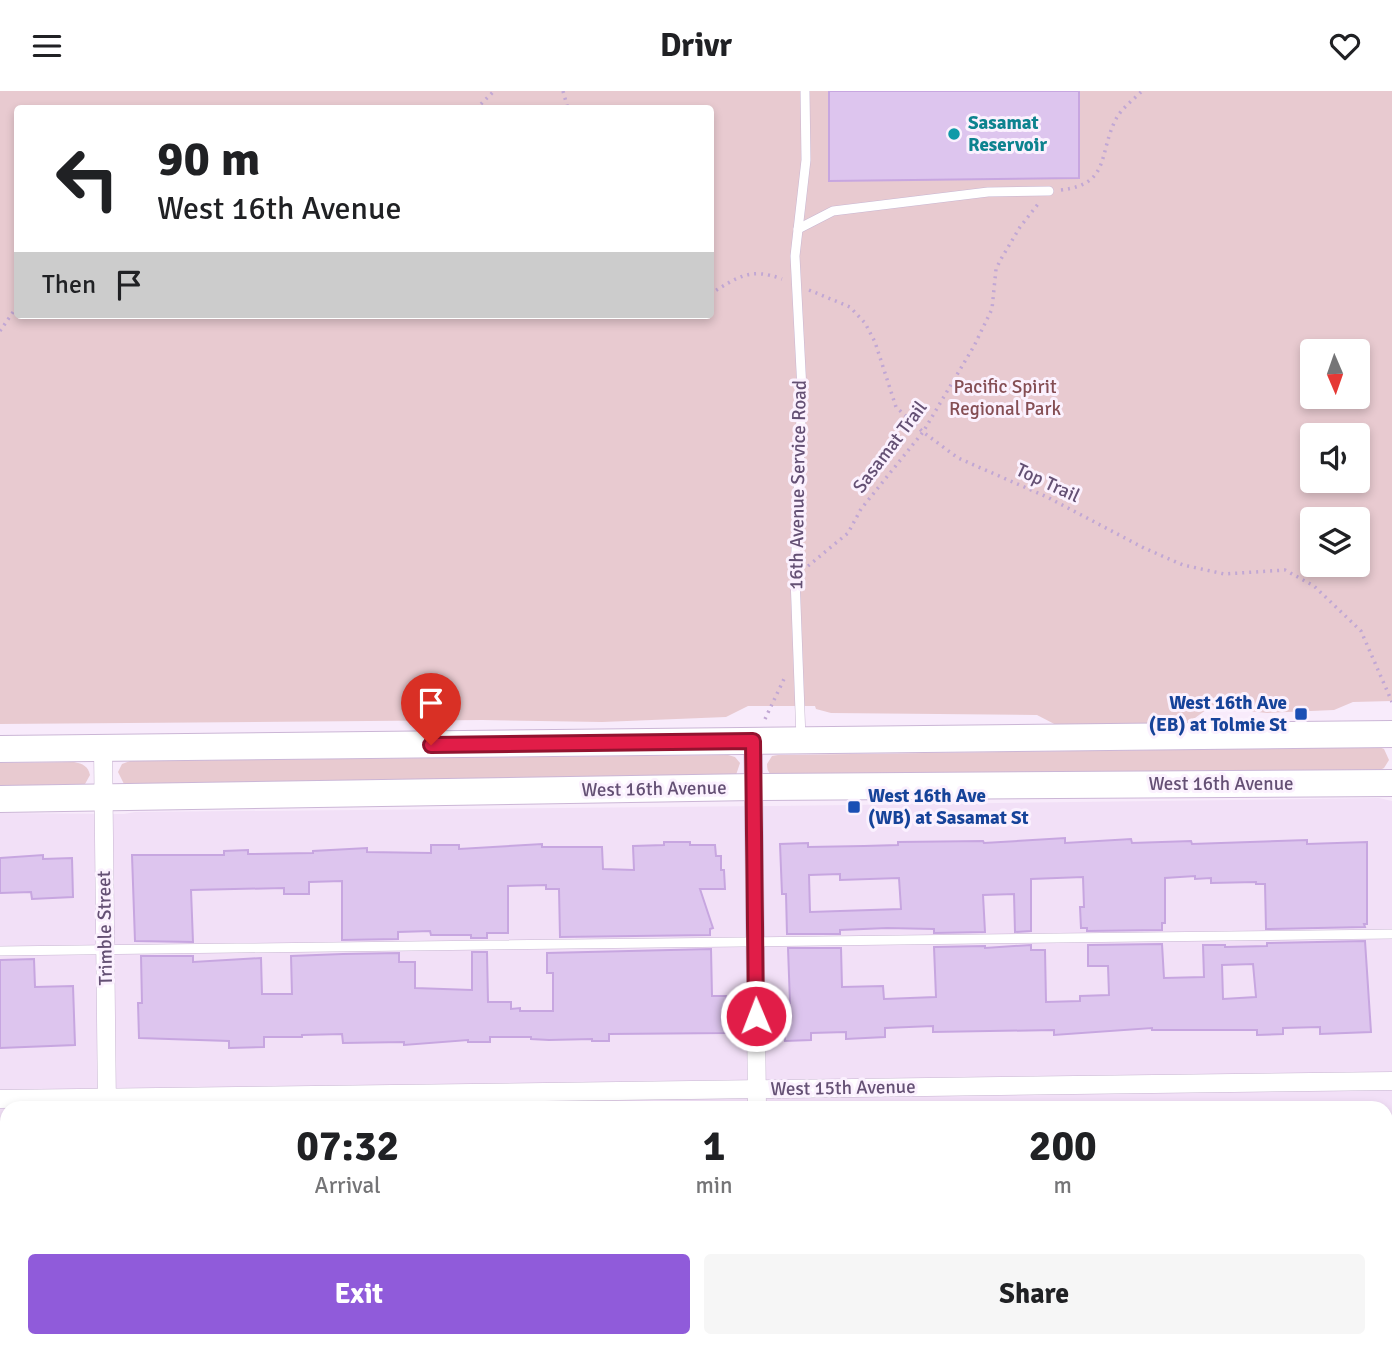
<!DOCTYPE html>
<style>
body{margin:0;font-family:Signika,sans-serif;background:#f6f6f6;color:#202124;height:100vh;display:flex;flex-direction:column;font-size:26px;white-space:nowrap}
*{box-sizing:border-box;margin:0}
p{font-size:23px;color:#757577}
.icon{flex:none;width:38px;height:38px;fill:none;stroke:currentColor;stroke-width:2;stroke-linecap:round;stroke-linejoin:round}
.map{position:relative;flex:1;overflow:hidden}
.side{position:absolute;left:0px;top:1010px;width:1393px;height:247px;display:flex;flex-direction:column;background:#fff;border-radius:21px 21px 0 0;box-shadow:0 4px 10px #0003}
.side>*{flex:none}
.guide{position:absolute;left:14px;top:14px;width:700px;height:214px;border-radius:7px;box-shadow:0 4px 10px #0003;background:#fff;color:#202124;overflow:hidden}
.needle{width:46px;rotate:178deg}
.controls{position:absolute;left:1300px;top:248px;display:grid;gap:14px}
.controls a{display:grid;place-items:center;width:70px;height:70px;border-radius:7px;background:#fff;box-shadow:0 4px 10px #0003;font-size:35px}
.pin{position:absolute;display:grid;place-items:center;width:60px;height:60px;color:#fff;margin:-72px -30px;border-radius:50% 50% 50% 0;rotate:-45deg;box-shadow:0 0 7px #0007}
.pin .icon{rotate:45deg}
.me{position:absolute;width:77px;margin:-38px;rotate:359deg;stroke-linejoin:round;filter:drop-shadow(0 0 5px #0008)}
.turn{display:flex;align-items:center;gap:24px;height:147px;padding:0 28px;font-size:32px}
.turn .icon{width:91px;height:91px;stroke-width:2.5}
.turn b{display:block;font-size:49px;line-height:60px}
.then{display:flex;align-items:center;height:66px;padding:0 28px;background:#0003;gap:14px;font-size:26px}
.eta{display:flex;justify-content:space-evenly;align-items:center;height:119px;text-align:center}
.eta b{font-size:42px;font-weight:700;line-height:49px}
.button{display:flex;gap:14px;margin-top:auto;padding:14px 28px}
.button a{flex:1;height:80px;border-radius:7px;background:#905bda;color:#fff;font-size:28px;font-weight:700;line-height:80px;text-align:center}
.button a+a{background:#f6f6f6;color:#202124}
header{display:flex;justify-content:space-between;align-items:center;height:91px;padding:0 28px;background:#fff;font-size:32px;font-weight:700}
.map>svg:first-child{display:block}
.residential{fill:#f2e0f7;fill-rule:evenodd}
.green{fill:#e8cad0;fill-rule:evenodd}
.building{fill:#ddc5ee;stroke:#c7a6e0;stroke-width:2;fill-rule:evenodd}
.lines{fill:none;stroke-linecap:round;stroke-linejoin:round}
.service-casing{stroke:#c8b6d2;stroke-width:10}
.minor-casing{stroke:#c8b6d2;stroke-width:19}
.secondary-casing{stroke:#cbb6d6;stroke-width:28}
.path{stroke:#c1a7d4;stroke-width:3.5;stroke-dasharray:2 5;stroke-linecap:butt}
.service{stroke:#fff;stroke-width:9}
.minor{stroke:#fff;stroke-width:18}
.secondary{stroke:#fff;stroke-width:26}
.route-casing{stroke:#92132f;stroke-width:18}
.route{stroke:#e11d48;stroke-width:12}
.culture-dot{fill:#0f9aa8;stroke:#fbf1fe;stroke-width:2.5}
.transit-dot{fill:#1a4fb4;stroke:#fbf1fe;stroke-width:2.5}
.labels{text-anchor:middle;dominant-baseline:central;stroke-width:6;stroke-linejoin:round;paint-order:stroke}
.culture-label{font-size:19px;font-weight:bold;fill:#0d838f;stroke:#fbf1fe;text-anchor:start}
.park-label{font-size:19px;fill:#854e54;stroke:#fbf1fe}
.street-label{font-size:19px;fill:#645074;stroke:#fbf1fe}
.transit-label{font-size:19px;font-weight:bold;fill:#164399;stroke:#fbf1fe;text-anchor:end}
</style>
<header><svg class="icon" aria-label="menu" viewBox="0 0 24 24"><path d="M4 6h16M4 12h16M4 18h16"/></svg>Drivr<svg class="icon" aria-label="heart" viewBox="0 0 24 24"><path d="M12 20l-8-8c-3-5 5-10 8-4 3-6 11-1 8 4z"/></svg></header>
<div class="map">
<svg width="1392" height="1255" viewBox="0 0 1392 1255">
<rect width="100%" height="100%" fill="#f8ebfb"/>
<path class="residential" d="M1379,707L1392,710V1255H0V722L124,723L135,721L775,715ZM7,1017H1386V1250H7Z"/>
<g class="green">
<path d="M0,0H1392V610L1353,611L1334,619L1267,622L1210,616L1184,635L1064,638L1037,624L831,622L816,618L815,615H748L726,626L602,631L482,629L0,633ZM18,18H710V224H18ZM1312,261H1358V306H1312ZM1312,345H1358V390H1312ZM1312,429H1358V474H1312Z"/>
<path d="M1379,656L1384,658L1389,669L1384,677L1380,679L777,686C770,684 767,681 767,673L772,665L778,664Z"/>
<polygon points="728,664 735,666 740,672 736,684 124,693 118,681 122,673 130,670"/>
<path d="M74,671C83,673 88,675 90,684L85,693L0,695V672Z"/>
</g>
<g class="building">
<polygon points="829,0 1079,0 1079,87 829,90"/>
<path d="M1065,747V752L1131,748L1132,752L1191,750L1192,753L1307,749V753L1367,751V833H1364L1365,836L1266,838L1265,793H1256V791L1211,792V787L1195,788V785L1165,787V832H1162V839L1087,840V837H1081L1080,816H1084L1083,786L1031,788V840L1015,841L1014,803L983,804L985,841L934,842V838L887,837L840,839V843H787L786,803H782L780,753L808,752V756L864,755L898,754V751L983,750L984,752ZM840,783V789L899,787L901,818L810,821L809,784Z"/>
<polygon points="664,751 690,751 690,754 715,754 716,765 721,765 721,779 724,779 725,798 700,798 713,837 710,838 710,844 560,846 559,798 546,798 546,794 508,795 508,842 487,842 487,847 471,847 471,844 431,844 430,840 398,841 398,848 342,849 342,790 309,791 309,803 284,803 284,797 191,799 193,851 135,850 132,764 224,764 224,760 248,759 248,763 313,762 313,760 367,757 367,761 431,762 431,754 459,754 459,758 542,753 542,756 602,756 603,778 634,779 633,755 664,754"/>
<polygon points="43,764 43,768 72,767 73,806 32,808 31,801 0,802 0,767"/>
<path d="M1365,850L1371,941L1320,943V936L1283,937V943L1257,944V939H1152V937L1054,944V939L933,941V935L885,937V946L846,948V941L811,942V949L785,950L783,912H790L788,857H841L842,896L883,895L884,908L936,906L934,856L985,855V857L1031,854V859H1045L1046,911L1080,910V905L1109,904L1108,875H1088V854L1162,853L1164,887L1204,886L1203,854H1225V856L1267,855V852ZM1253,873L1256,906L1223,908L1222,874Z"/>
<polygon points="711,858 712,905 726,905 727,942 609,943 609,950 592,950 592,948 549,949 531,948 531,946 490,946 490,951 468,951 468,949 404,954 404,951 343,952 342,943 302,944 302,946 264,946 264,956 229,957 229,950 139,947 138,912 142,912 141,865 193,865 193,871 261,867 262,903 292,903 291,865 343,863 399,862 399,871 415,871 415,897 472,899 472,861 487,861 488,911 511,911 511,918 520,917 520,920 553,920 553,882 547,882 547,862"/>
<polygon points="34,868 35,896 73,895 75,954 0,957 0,869"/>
</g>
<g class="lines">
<defs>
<g id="service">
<polyline points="798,138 833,120 988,101 1049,100"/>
<polyline points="801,648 795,486 802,299 795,165 806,69 805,0"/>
<polyline points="0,860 1392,843"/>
<polyline points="1386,1141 1392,1141"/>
<polyline points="0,1155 7,1155"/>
</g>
<g id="minor">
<polyline points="753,650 757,1017"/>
<polyline points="103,657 107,1017"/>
<polyline points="0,1008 1392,990"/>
<polyline points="110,1250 110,1255"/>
<polyline points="760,1250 760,1255"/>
</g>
<g id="secondary">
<polyline points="0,658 1392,643"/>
<polyline points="0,708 754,696 1392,692"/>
</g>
</defs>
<use href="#service" class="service-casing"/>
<use href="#minor" class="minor-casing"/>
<use href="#secondary" class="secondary-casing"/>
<g class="path">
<polyline points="563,0 568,18"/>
<polyline points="476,18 494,0"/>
<path d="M1061,99C1111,93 1098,63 1116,28C1121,18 1134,8 1142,0"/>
<polyline points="809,199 850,216 865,232 875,251 896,316 923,341 958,367 1047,406 1144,457 1183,474 1224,483 1285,479 1314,495 1361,540 1392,611"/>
<path d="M710,203C738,186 750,176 782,188"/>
<polyline points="0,240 18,214"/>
<polyline points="808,475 848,442 861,418 923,341 974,255 992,218 996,178 1001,168 1020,136 1038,113"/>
<polyline points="765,628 784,588"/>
</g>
<use href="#service" class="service"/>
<use href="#minor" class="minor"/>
<use href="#secondary" class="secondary"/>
</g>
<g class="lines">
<defs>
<polyline id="route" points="431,654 753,650 756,925"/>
</defs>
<use href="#route" class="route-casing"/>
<use href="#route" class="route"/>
</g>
<circle class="culture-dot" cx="954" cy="43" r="7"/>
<g class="transit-dot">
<rect x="1294" y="616" width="14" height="14" rx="3.5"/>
<rect x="847" y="709" width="14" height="14" rx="3.5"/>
</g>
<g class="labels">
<g class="culture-label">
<text x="968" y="32">Sasamat<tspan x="968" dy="22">Reservoir</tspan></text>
</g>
<g class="park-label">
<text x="1005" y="296">Pacific Spirit<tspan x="1005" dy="22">Regional Park</tspan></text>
</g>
<g class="street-label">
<text transform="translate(890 356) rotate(-53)">Sasamat Trail</text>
<text transform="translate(1048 392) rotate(25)">Top Trail</text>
<text transform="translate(798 394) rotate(-89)">16th Avenue Service Road</text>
<text x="1221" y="693">West 16th Avenue</text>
<text transform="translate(654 698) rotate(-1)">West 16th Avenue</text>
<text transform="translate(105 837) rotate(-91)">Trimble Street</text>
<text transform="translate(843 997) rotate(-1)">West 15th Avenue</text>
</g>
<g class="transit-label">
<text x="1287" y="612">West 16th Ave<tspan x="1287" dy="22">(EB) at Tolmie St</tspan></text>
<text x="868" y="705" text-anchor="start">West 16th Ave<tspan x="868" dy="22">(WB) at Sasamat St</tspan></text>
</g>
</g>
</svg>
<div class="controls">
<a><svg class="needle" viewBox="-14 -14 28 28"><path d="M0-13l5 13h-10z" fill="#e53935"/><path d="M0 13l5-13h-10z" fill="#757577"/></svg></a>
<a><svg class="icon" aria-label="sound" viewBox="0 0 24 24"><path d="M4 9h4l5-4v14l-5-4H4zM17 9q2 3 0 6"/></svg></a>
<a><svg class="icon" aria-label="layers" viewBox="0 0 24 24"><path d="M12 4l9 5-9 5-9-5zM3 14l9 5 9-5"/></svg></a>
</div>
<div class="pin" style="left:431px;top:654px;background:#d93025"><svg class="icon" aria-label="arrive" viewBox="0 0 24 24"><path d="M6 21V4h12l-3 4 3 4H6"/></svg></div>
<svg class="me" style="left:756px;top:925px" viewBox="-20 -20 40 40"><circle r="17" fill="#e11d48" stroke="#fff" stroke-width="3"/><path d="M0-11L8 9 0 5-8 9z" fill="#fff"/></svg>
<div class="guide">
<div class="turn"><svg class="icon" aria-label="left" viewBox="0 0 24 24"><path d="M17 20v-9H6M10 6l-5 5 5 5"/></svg><div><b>90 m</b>West 16th Avenue</div></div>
<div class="then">Then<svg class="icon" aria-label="arrive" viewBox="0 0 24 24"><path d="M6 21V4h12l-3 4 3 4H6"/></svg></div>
</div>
<section class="side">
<div class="eta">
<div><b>07:32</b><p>Arrival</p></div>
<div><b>1</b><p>min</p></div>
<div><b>200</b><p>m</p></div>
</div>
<div class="button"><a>Exit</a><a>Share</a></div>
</section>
</div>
